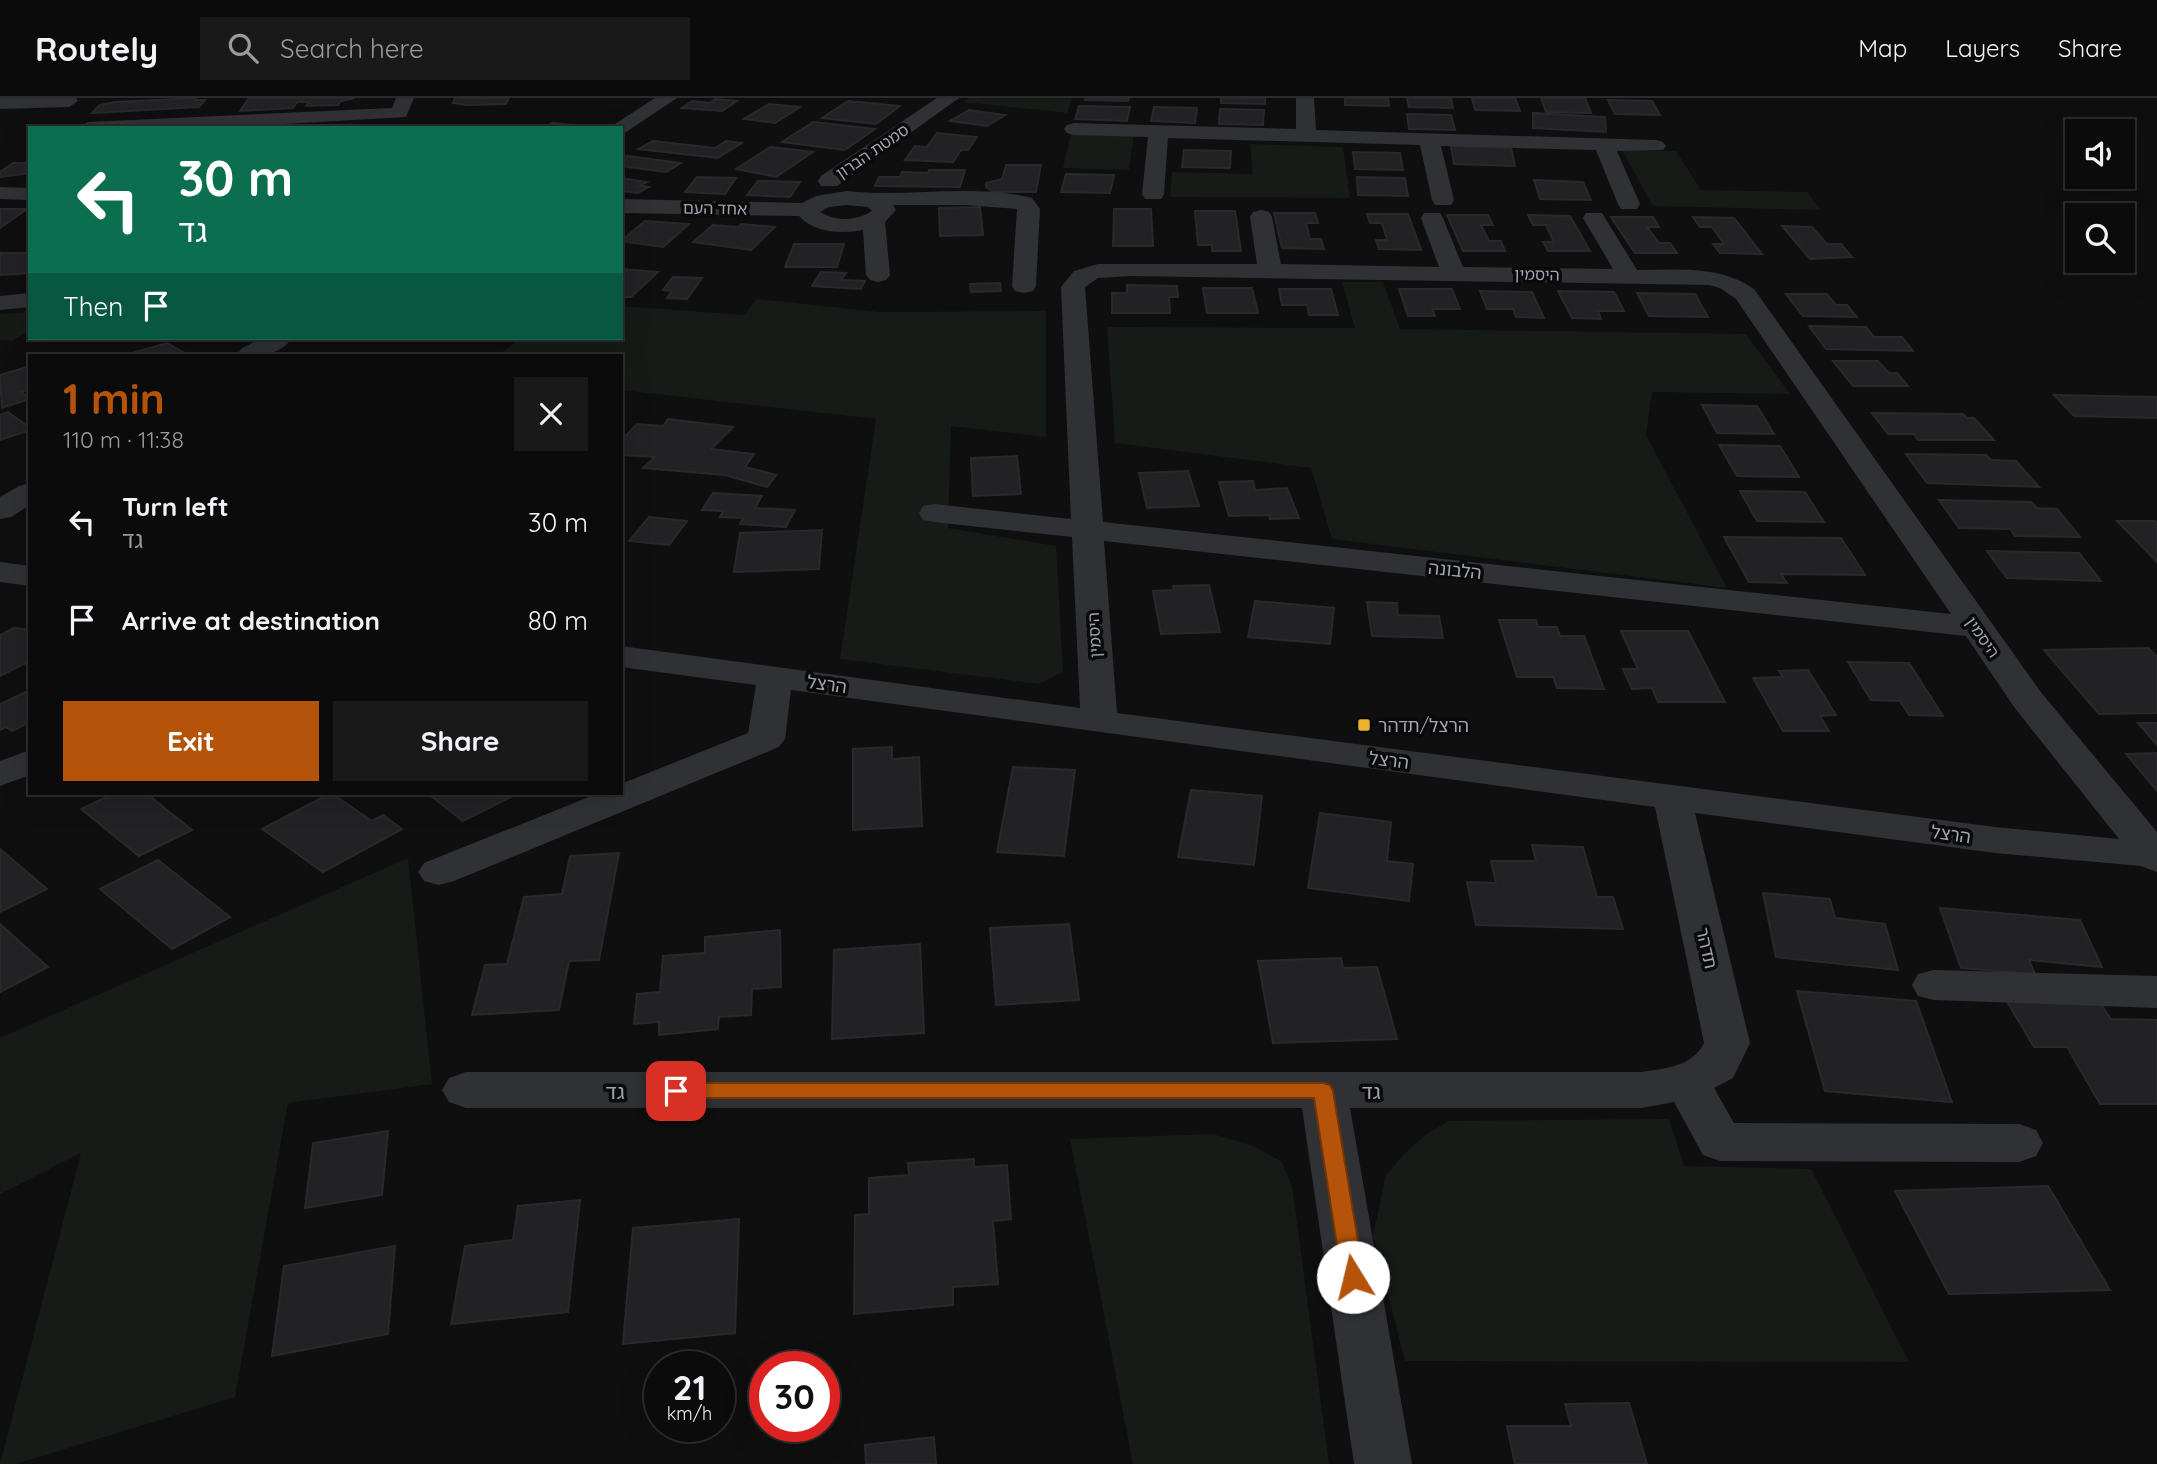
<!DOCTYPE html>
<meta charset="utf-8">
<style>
body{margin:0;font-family:Quicksand,"Noto Sans Hebrew",sans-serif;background:#19191a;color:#f1f3f6;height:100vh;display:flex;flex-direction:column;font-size:26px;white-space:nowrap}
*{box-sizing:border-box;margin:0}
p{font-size:23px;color:#9a9b9d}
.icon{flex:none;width:38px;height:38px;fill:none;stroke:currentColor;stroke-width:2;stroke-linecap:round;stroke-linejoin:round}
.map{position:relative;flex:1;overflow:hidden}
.panel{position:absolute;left:28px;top:256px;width:595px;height:441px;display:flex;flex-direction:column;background:#0b0b0c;border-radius:0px;box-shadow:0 7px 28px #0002,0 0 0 2px #2b2b2d}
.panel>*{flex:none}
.banner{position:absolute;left:28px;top:28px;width:595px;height:214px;border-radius:0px;box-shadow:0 7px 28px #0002,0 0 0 2px #2b2b2d;background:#0b6e4f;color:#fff;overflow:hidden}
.controls{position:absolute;left:2065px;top:21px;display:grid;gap:14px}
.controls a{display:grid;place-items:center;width:70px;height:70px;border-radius:0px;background:#0b0b0c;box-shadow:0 7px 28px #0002,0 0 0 2px #2b2b2d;font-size:35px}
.speed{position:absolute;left:644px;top:1253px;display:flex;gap:14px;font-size:35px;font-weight:700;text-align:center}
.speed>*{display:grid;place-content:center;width:91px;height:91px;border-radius:50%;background:#0b0b0c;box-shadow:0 7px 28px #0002,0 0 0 2px #2b2b2d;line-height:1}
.speed small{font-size:18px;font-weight:400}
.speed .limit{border:10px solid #d22;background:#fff;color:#111}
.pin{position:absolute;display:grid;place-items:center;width:60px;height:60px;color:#fff;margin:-30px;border-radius:14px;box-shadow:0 4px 10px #0006}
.me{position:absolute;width:77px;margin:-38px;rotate:351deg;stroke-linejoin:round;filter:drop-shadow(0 0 5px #0008)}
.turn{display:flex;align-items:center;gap:24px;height:147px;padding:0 35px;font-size:32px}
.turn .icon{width:91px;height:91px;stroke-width:2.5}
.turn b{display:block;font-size:49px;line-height:60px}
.then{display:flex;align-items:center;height:66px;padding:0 35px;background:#0003;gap:14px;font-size:26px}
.round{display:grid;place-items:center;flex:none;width:74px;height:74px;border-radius:0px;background:#19191a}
.headline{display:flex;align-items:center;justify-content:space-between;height:119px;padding:0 35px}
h1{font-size:42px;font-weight:700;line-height:52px;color:#b45309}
.cta{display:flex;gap:14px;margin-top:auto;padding:14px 35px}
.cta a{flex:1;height:80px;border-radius:0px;background:#b45309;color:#fff;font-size:28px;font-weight:700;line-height:80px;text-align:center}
.cta a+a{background:#19191a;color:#f1f3f6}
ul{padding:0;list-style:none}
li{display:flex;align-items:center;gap:21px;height:98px;padding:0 35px}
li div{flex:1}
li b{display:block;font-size:26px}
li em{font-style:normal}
header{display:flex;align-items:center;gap:42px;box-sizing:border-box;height:98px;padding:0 35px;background:#0b0b0c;border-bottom:2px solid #2b2b2d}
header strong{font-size:33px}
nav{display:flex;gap:38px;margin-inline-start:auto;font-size:24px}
.search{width:490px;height:63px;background:#19191a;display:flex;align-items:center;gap:18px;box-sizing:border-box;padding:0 24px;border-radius:0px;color:#9a9b9d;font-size:26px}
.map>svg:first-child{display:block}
.green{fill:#161b17}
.building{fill:#222224;stroke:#29292c;stroke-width:2}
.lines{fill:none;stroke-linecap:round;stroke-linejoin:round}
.minor{fill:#303135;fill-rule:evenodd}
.route{fill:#b45309;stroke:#753606;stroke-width:2}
.poi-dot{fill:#ebb32d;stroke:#0a0a0b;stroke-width:2.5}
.labels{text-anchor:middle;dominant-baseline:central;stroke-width:7;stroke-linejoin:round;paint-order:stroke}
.far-street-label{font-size:16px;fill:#a1a5b1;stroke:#0a0a0b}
.street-label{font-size:18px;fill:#a1a5b1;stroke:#0a0a0b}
.poi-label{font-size:18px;fill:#a1a5b1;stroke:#0a0a0b;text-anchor:start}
.near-street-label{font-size:21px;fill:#a1a5b1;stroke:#0a0a0b}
</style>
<header>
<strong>Routely</strong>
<div class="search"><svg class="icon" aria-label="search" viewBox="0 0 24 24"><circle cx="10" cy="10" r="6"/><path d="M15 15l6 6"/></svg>Search here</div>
<nav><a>Map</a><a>Layers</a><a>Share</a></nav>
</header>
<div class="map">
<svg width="2157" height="1366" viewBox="0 0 2157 1366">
<rect width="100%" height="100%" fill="#0f0f10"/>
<g class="green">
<polygon points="970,0 1071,0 1068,15 964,4"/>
<polygon points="1071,35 1134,36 1129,72 1063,70"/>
<polygon points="1250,46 1343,49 1350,100 1170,99 1172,74 1253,76"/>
<polygon points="1622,52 1676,53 1701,92 1807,94 1821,112 1653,108"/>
<polygon points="1342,184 1383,184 1400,231 1746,236 1790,296 1652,294 1646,337 1727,490 1332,441 1311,370 1115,345 1107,229 1355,230"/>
<polygon points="757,201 879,214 1046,213 1046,339 951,328 948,430 1056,448 1063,574 1039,586 840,561 876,321 621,292 621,257 499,257 520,240 621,240 621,208 744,217"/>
<polygon points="30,214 30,232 12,243 0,242 0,216"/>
<polygon points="408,760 432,986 288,1005 235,1299 16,1366 0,1366 81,1055 0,1096 0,940"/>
<polygon points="1669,1021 1684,1068 1811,1071 1909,1264 1405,1263 1373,1137 1386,1077 1404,1056 1428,1035 1449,1023"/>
<polygon points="1213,1036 1251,1047 1281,1063 1292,1087 1329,1366 1133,1366 1070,1041"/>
</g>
<g class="building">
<polygon points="196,0 195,2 205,2 199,9 92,15 100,7 116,4"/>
<polygon points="249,0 355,0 341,3 338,7 306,8 309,4 297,4 293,10 240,13"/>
<polygon points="455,0 509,0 506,6 467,7 453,5"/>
<polygon points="1086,0 1129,0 1128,3 1085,2"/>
<polygon points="1221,0 1265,0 1265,6 1221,5"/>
<polygon points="1345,0 1388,0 1389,8 1345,7"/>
<polygon points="1407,0 1451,0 1453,10 1409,9"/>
<polygon points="1472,0 1515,0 1520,13 1475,12"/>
<polygon points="1541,0 1585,0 1591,15 1546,14"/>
<polygon points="715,1 737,3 722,13 682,10 692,3 710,5"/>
<polygon points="1608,2 1652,3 1660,17 1615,16"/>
<polygon points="848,3 900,8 876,26 822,20"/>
<polygon points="769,6 800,9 775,25 744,21"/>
<polygon points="1079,8 1130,9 1127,23 1075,21"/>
<polygon points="1154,9 1197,10 1195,25 1151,23"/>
<polygon points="1220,11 1264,12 1263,27 1219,26"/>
<polygon points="969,12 1005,17 987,28 950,23"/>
<polygon points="1533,15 1605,19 1606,34 1533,30"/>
<polygon points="1407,16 1451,17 1455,32 1409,31"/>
<polygon points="813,24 875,31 845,52 782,44"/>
<polygon points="552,25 586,28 543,30"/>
<polygon points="420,27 489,27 486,30 417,30"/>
<polygon points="937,35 977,39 968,52 961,52 953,64 905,62 915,48 927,49"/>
<polygon points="653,43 715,50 726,43 742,45 718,60 638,51"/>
<polygon points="1451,48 1511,50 1515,68 1454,66"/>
<polygon points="770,49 813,54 776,79 736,71"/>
<polygon points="1184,52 1231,53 1230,70 1182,69"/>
<polygon points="1353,54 1400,55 1403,72 1355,71"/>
<polygon points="621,57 681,65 666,74 621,68"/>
<polygon points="13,65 30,65 30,75 0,79 0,74"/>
<polygon points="1006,67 1041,67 1036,94 993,94 986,89 986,85 1002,81"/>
<polygon points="929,72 965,72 960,89 875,88 879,79 900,79 902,74 928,75"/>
<polygon points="1066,76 1114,77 1110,95 1061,94"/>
<polygon points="697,79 736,80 725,96 685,94"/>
<polygon points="1357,79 1405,80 1408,98 1358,97"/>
<polygon points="621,80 647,84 640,88 649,89 638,95 621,93"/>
<polygon points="1534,82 1583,84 1591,102 1540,101"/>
<polygon points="758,83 800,84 790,99 747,97"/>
<polygon points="980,109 983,137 940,138 939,110"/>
<polygon points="0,111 27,111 0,130"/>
<polygon points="1114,111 1151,111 1153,148 1113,148"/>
<polygon points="1195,113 1235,113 1241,153 1212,153 1212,147 1198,147"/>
<polygon points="1274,115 1315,115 1318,125 1306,125 1310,141 1321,141 1324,151 1282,150"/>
<polygon points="1367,116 1408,116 1421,152 1379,151 1376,142 1387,142 1382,125 1370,125"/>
<polygon points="1447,117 1488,117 1493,127 1481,127 1489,143 1501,143 1505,153 1463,153"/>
<polygon points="1528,117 1570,118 1590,153 1548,153 1543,144 1554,144 1546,127 1533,127"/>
<polygon points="1611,119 1653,119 1659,129 1647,129 1659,145 1670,145 1677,155 1635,155"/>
<polygon points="1693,119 1734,120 1762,156 1720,155 1713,146 1724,146 1712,129 1700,129"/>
<polygon points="645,123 689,126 663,149 621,143"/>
<polygon points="741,126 775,129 751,152 693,144 713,127 739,129"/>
<polygon points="1782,128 1812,129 1827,146 1841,146 1852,159 1810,161"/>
<polygon points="794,146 844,146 837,169 785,169"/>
<polygon points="0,155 30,155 30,175 0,177"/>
<polygon points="621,171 658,174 631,199 621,199"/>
<polygon points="821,174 846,175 841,182 865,183 861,191 812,188"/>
<polygon points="673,179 702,180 687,201 667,200 672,193 663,192"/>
<polygon points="1000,185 1001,193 971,194 970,186"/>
<polygon points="1127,187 1177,188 1178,199 1169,199 1170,215 1112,215 1112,195 1127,195"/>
<polygon points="1203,190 1252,190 1258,215 1207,215"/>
<polygon points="1279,191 1331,191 1338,217 1309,217 1307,207 1282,207"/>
<polygon points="1399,191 1452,191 1460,211 1432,211 1435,218 1408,218"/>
<polygon points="1480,193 1532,194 1544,220 1516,219 1513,211 1487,211"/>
<polygon points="1558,193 1614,194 1624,213 1598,213 1601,221 1572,220"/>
<polygon points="1637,195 1695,196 1708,219 1649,218"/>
<polygon points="1786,196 1827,196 1836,207 1847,207 1857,219 1803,218"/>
<polygon points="1809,228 1866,229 1874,239 1902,239 1913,253 1826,251"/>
<polygon points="167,245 188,257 125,257"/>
<polygon points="1833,263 1878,263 1889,275 1897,275 1908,288 1853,288"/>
<polygon points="30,268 30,291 21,294 30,301 2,310 0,277"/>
<polygon points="2054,297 2157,299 2157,320 2074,318"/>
<polygon points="1702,307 1757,308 1774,336 1717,335"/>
<polygon points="8,314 30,330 30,332 0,342 0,317"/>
<polygon points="1872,315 1963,316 1967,320 1974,320 1994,342 1918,342 1914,336 1888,336"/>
<polygon points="668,321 733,329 711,351 754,356 745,369 776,377 767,389 725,377 643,370 655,359 621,357 621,343 637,326 663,328"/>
<polygon points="1719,347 1780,348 1799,379 1737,378"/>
<polygon points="1906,356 1986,357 1991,362 2016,363 2039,389 1927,385"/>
<polygon points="1017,358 1021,396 973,398 971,360"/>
<polygon points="1188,373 1199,408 1147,410 1139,375"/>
<polygon points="1253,383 1255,392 1287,390 1299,420 1270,421 1269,417 1229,418 1219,384"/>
<polygon points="1740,393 1805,394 1824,424 1757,423"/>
<polygon points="713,395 762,398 755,410 795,412 786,429 740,426 743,420 720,419 723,413 702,412"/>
<polygon points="1939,402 2031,404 2037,410 2057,411 2080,439 2015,438 2010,431 1959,430"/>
<polygon points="649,419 687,423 669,447 629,443"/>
<polygon points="2117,423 2155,423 2157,425 2157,464"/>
<polygon points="822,432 819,471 734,474 740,435"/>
<polygon points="1724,439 1841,440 1865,477 1781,476 1787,485 1749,484"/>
<polygon points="1987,453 2079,455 2101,483 2007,480"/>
<polygon points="1209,487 1220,534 1161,536 1153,493 1174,492 1173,488"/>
<polygon points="1255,503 1334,510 1330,546 1248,539"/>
<polygon points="1367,504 1397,505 1398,517 1439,518 1443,540 1372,538"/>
<polygon points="1499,522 1536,522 1538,529 1557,529 1560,538 1584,538 1604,591 1557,590 1553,579 1517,579"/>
<polygon points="14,530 30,532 30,563 0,578 0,537"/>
<polygon points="1621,533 1688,533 1725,604 1658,604 1652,590 1632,591 1623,571 1638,571"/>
<polygon points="2148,550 2157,559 2157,615 2099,616 2044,552"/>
<polygon points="1848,564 1909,565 1943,618 1909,617 1900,603 1871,602"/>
<polygon points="1808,572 1836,617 1820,618 1829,633 1783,633 1753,580 1783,579 1779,573"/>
<polygon points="30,592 30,624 12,633 6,629 0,632 0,606"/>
<polygon points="2138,625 2157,625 2157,647"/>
<polygon points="892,649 892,661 919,659 922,728 853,732 853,651"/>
<polygon points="2157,655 2157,693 2126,656"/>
<polygon points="1013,669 1075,672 1064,758 997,754"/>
<polygon points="1191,692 1262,698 1254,767 1178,759"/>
<polygon points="115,695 146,695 192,732 139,758 81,711"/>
<polygon points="331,695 372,723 383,717 402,731 323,774 262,731"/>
<polygon points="427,695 519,695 463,723"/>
<polygon points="1320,715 1391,724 1387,763 1413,766 1409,803 1308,790"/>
<polygon points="1532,747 1583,749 1597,799 1613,799 1623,831 1476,827 1467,784 1496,785 1491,763 1536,763"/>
<polygon points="0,751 47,791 0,814"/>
<polygon points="619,755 599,862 569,863 559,912 472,917 485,867 507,866 524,799 562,796 570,758"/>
<polygon points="158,762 230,819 172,851 100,791"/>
<polygon points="1763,795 1830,801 1835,820 1885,826 1898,872 1776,859"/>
<polygon points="1940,810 2080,822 2102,869 2029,862 2035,876 1961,870"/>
<polygon points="0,826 48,869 0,894"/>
<polygon points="1069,826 1079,902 996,907 990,830"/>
<polygon points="780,832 781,889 752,891 751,917 719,919 718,931 659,937 659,924 634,926 637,896 660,894 663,858 705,855 705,839"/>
<polygon points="920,846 924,935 832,941 834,852"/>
<polygon points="1341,860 1343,870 1377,869 1397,941 1273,945 1258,863"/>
<polygon points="1797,893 1916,903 1952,1004 1825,993"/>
<polygon points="2005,900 2097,900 2111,921 2157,922 2157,1006 2100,1006 2067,949 2034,949"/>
<polygon points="388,1033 382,1097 305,1110 313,1045"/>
<polygon points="974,1061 974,1069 1007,1067 1011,1121 993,1123 998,1186 953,1189 953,1207 854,1216 855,1117 869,1116 869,1080 909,1077 908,1065"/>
<polygon points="2048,1088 2110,1192 1949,1196 1895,1093"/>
<polygon points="580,1102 568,1214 451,1226 465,1148 513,1142 518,1108"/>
<polygon points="739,1121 735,1235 623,1246 633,1130"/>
<polygon points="395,1148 388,1236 272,1258 284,1168"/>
<polygon points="1629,1305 1647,1366 1515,1366 1507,1328 1571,1328 1565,1306"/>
<polygon points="934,1339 936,1366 866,1366 865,1347"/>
</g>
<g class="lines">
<g class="minor">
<polygon points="0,0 76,0 78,3 69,9 0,11"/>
<polygon points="396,0 414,0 406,19 215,30 78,30 88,24 392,10"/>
<polygon points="655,0 677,0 626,34 621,35 621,30 609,30"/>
<polygon points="937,0 959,0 837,88 821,88 818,83 821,78"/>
<polygon points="1296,0 1314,0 1316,32 1656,42 1663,44 1666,48 1663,52 1617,53 1640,106 1637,111 1621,111 1618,106 1596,52 1441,48 1454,102 1451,107 1435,107 1432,102 1420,47 1168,40 1164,96 1161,101 1145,101 1142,96 1148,39 1074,37 1067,35 1064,31 1067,27 1074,25 1296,31"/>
<polygon points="0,89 30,90 30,102 0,101"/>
<path d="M847,93C908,100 971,85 1032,100L1040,111L1036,188L1033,193L1024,195L1015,193L1012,188L1017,111L966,107H893L896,112L885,124L890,177L886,182L878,184L870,182L866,177L863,132C842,136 814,135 799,118L621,115V101L802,105L816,98ZM847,107L868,109L872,113C857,123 836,124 820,114L829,109Z"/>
<path d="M1261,112L1269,114L1272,119L1281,166L1439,169L1421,120L1424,115H1440L1443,120L1463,169L1613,171L1583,120L1586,115H1602L1637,172C1678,172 1719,167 1754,191L2040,593L2157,734V774L2141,768L1995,755L1695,715L1750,945L1733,980L1714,990L1734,1025L2019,1026L2036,1032L2043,1045L2036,1058L2019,1064L1720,1063L1703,1057L1674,1004L1642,1010H1350L1412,1366H1354L1302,1010H466L449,1004L442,992L449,980L466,974H1642C1666,970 1692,969 1704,945L1655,709L791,592L785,641L779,649L454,783L439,787L424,783L418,774L424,765L599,695H621V686L748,635L756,587L621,569V548L1080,610L1072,439L934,424L923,422L919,415L923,408L934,406L1071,421L1061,189L1074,173L1098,166H1257L1250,119L1253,114ZM1131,178L1709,187L1720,190L1736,201L1951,516L1103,424L1085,189L1098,180ZM1104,443L1966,538L2014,609L2119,741L1995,729L1117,615Z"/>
<polygon points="30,195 30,209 0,212 0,198"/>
<path d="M261,240H292C279,259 258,257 237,257L241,251Z"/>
<polygon points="30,385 30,407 11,419 0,421 0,399 19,388"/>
<polygon points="0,464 30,468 30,488 0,484"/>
<polygon points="30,652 30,677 0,688 0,663"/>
<polygon points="1934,872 2157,878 2157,910 1934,902 1918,898 1912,887 1918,876"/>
</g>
</g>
<polygon class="route" points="676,985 1323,985 1330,987 1333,993 1364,1179 1360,1186 1353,1188 1345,1186 1342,1179 1314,1000 676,1000 669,998 667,993 669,987"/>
<rect class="poi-dot" x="1357" y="620" width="14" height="14" rx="3.5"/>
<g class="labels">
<g class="far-street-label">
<text transform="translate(872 53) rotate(-34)">סמטת הברון</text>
<text transform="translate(715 110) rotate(1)">אחד העם</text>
<text transform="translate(1537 176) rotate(1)">היסמין</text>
<text transform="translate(1094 537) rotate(-93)">היסמין</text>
<text transform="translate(1983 539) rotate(55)">היסמין</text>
</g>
<g class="street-label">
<text transform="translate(1455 472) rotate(6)">הלבונה</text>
<text transform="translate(827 586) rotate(8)">הרצל</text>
<text transform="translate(1389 662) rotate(7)">הרצל</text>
<text transform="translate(1951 736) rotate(8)">הרצל</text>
<text transform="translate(1707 850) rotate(77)">תדהר</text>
</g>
<g class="poi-label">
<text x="1378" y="627">הרצל/תדהר</text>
</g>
<g class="near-street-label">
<text x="615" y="993">גד</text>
<text x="1371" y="993">גד</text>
</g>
</g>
</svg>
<div class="controls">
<a><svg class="icon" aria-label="sound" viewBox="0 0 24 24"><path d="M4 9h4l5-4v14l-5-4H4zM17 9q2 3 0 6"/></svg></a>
<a><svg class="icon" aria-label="search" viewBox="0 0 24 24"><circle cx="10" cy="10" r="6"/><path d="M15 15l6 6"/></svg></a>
</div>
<div class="speed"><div>21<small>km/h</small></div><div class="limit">30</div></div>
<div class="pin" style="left:676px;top:993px;background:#d93025"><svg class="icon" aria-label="arrive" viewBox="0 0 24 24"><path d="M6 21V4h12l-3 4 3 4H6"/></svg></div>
<svg class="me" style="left:1353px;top:1179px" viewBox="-20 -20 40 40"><circle r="19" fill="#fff"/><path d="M0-13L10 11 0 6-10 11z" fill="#b45309"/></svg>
<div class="banner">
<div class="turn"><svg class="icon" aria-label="left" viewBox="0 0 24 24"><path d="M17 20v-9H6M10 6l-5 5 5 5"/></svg><div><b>30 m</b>גד</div></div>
<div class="then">Then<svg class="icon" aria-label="arrive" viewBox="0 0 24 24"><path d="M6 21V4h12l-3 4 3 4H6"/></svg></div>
</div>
<section class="panel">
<div class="headline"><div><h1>1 min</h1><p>110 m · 11:38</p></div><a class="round"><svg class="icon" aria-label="close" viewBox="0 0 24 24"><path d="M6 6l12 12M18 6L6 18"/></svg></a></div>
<ul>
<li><svg class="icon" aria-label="left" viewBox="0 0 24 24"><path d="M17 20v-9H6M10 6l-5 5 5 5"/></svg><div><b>Turn left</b><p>גד</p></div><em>30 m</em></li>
<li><svg class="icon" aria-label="arrive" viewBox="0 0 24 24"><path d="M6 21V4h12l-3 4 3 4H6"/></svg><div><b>Arrive at destination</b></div><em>80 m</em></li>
</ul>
<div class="cta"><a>Exit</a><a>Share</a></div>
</section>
</div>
